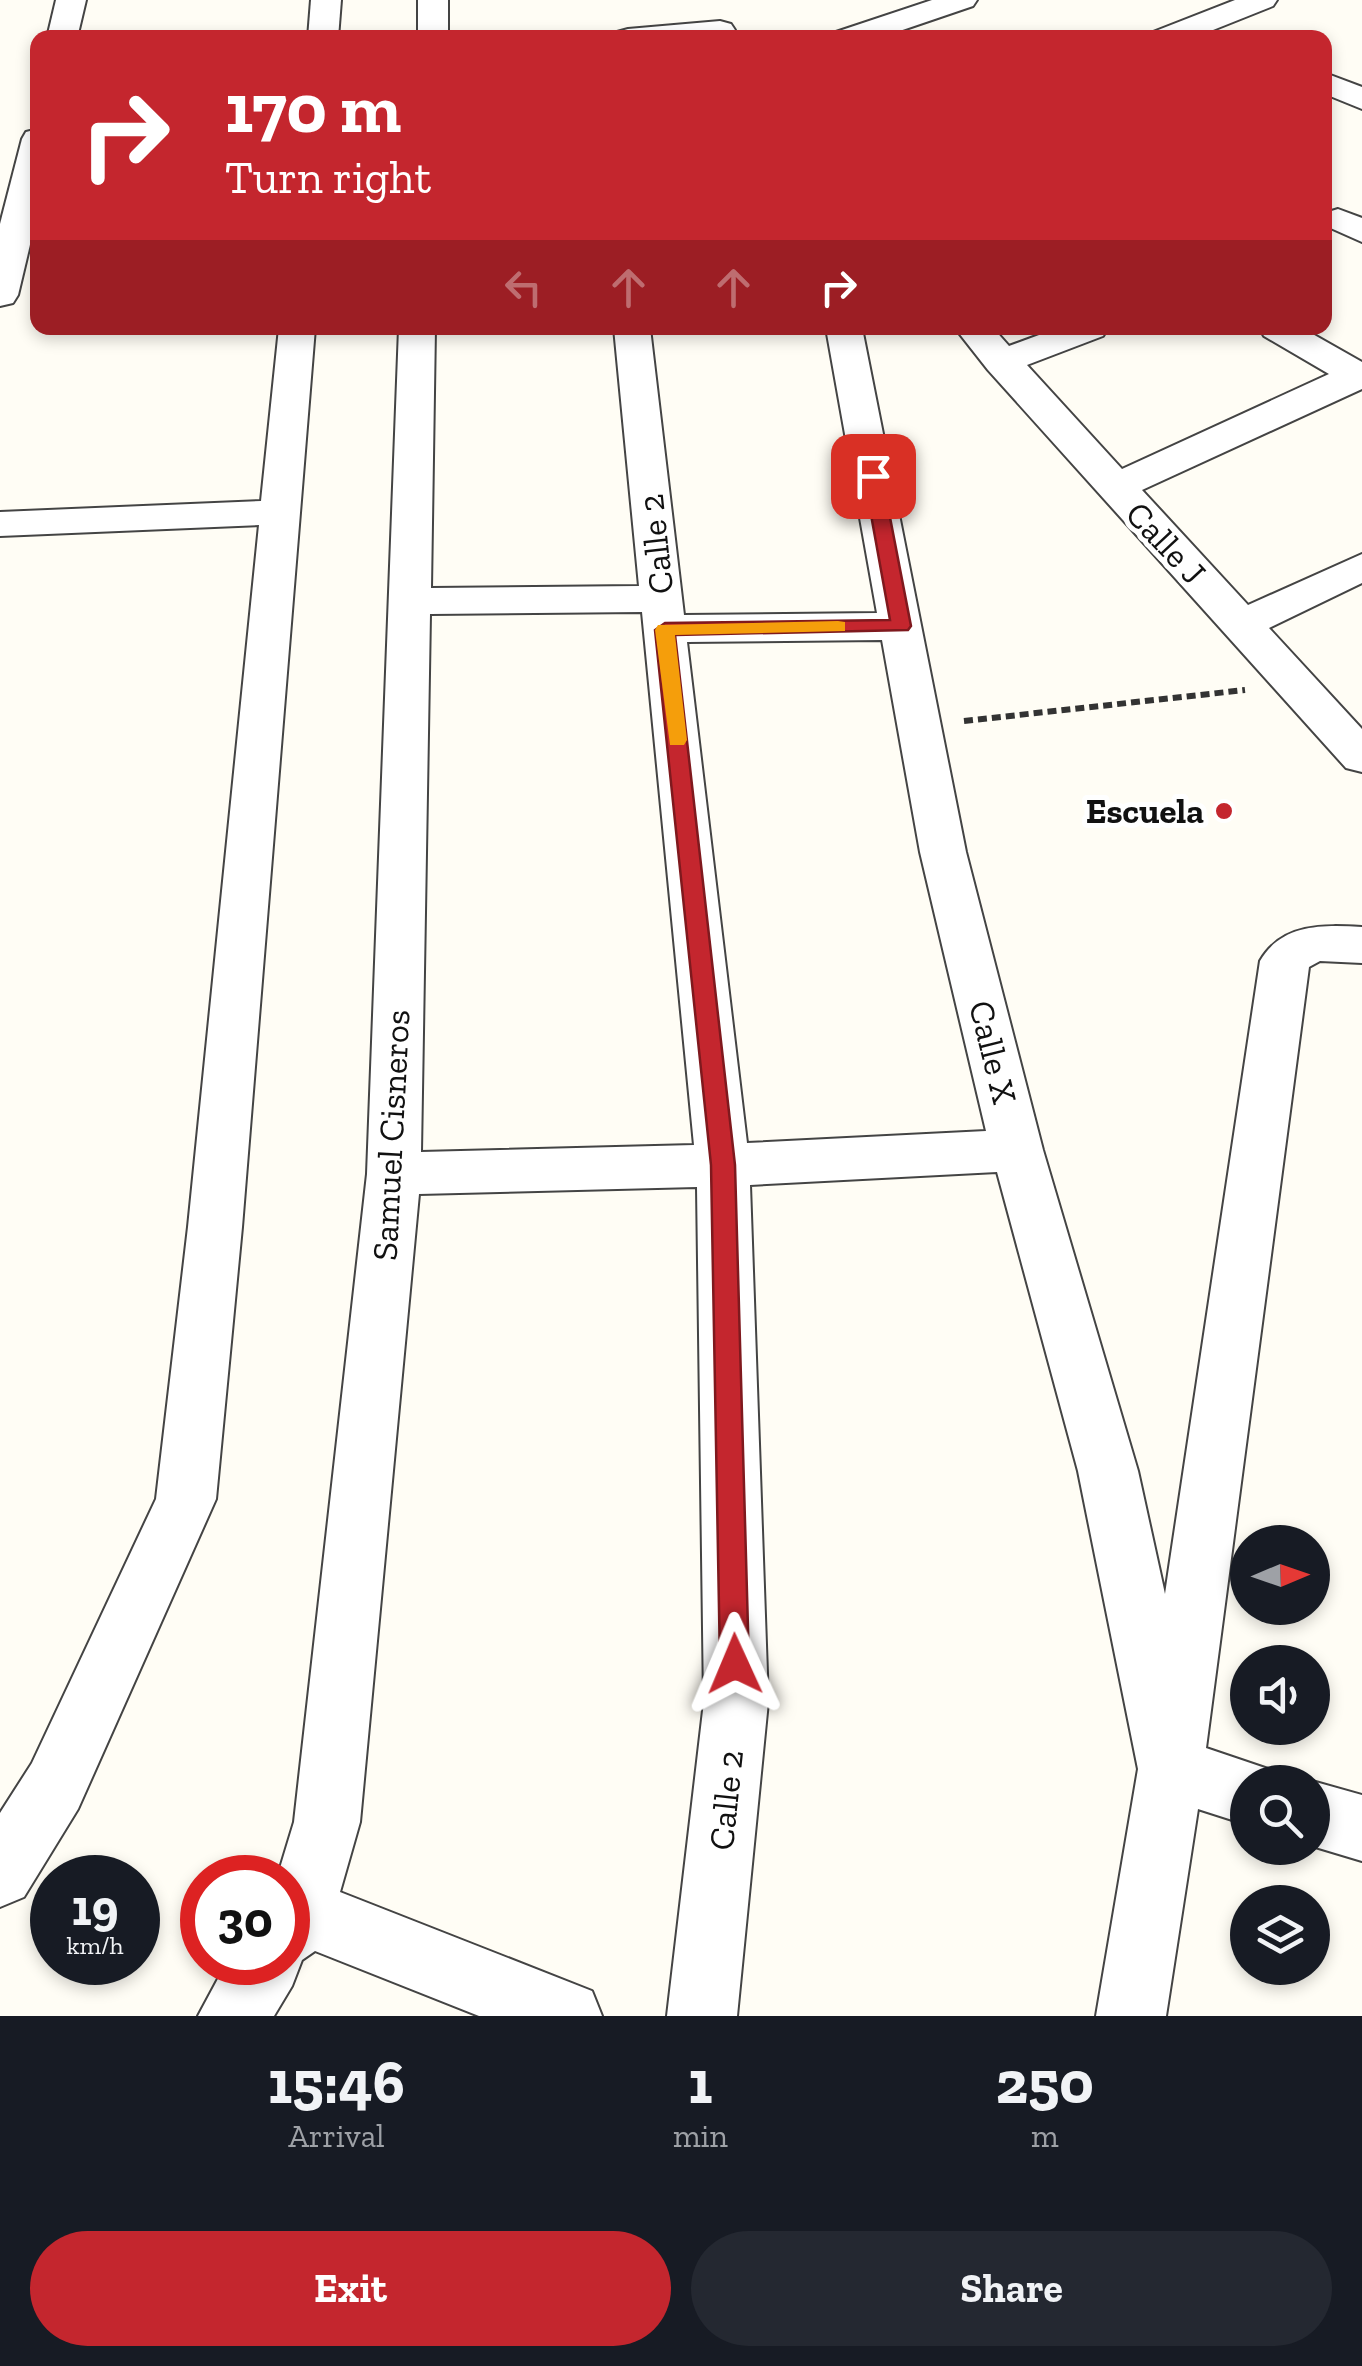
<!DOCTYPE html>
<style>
body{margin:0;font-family:"Zilla Slab",serif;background:#242831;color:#f1f3f6;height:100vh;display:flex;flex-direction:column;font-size:38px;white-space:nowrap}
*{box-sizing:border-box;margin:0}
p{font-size:32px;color:#9ea1a6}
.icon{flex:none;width:55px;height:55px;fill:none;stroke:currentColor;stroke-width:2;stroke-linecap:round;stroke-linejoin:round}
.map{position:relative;height:2016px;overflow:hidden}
.panel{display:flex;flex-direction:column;background:#171b24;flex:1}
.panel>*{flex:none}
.banner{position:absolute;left:30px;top:30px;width:1302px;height:305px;border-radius:20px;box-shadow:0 5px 15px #0003;background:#c4262e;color:#fff;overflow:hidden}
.needle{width:65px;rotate:88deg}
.buttons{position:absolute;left:1230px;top:1525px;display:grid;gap:20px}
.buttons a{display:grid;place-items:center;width:100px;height:100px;border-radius:50%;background:#171b24;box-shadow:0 5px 15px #0003;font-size:50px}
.speed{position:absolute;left:30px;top:1855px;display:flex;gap:20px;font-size:50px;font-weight:700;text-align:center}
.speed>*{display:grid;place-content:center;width:130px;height:130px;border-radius:50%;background:#171b24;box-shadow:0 5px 15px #0003;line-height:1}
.speed small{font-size:25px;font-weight:400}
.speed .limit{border:15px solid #d22;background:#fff;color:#111}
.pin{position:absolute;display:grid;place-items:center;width:85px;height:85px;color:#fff;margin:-42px;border-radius:20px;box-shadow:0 5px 15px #0006}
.me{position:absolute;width:110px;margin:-55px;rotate:359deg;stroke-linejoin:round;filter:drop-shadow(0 0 8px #0008)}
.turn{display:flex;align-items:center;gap:35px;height:210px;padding:0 30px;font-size:45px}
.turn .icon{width:130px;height:130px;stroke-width:2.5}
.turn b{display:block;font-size:70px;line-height:85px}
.lanes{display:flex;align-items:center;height:95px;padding:0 30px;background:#0003;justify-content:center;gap:50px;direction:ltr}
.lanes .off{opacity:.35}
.eta{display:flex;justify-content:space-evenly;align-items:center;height:170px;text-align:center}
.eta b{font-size:60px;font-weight:700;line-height:70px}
.cta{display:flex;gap:20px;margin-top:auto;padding:20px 30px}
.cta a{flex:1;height:115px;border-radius:60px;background:#c4262e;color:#fff;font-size:40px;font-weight:700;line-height:115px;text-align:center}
.cta a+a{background:#242831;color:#f1f3f6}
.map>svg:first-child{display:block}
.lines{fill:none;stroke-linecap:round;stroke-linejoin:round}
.minor-casing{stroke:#444;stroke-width:4}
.path{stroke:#333;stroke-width:6;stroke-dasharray:9 5;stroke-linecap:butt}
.minor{fill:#fff;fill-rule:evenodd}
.route{fill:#c4262e;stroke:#7f191e;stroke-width:2.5}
.slow{fill:#f59e0b}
.poi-dot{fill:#c4262e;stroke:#fff;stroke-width:4}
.labels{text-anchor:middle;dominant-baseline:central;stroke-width:10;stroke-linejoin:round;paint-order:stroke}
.street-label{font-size:35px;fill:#111;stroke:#fff}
.poi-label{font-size:35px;font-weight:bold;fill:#111;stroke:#fff;text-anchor:end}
</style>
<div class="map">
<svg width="1362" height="2016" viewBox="0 0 1362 2016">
<rect width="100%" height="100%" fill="#fffdf5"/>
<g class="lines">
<defs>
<g id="minor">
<polygon points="56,0 86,0 77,38 47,38"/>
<polygon points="311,0 341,0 338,38 308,38"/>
<rect x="418" y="0" width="30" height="38"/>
<polygon points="932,0 977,0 973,6 879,38 832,38 836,32"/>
<polygon points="1235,0 1277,0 1273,6 1193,38 1149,38 1153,32"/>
<polygon points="720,21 731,24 735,30 731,36 613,38 617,32 628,29"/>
<polygon points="1325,73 1362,87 1362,109 1325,94"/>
<polygon points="38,129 38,211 18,295 13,303 0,306 0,224 22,139 26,132"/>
<polygon points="1338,209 1362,218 1362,242 1326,226 1325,213"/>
<polygon points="279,328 315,328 242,1227 216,1499 78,1809 24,1897 0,1907 0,1813 32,1763 156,1499 188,1227 259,525 0,536 0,512 261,501"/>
<path d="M399,328H435L431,588L639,586L614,328H650L684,615L877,613L826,328H862L966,852L1043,1150L1138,1471L1165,1594L1260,961C1282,923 1324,925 1362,927V963L1320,961L1309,967L1206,1748L1271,1770L1276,1782H1248V1825L1198,1809L1166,2016H1096L1138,1769L1078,1471L997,1172L750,1185L768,1702L737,2016H667L704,1702L697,1187L419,1194L360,1822L340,1892L592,1991L602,2016H479L315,1951L302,1960L292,1986L274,2016H198L227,1962H288V1878H277L294,1822L367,1174ZM642,612L694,1145L421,1152L430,614ZM882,640L920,852L986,1131L747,1143L687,642Z"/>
<polygon points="955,328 993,328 1009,346 1058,328 1108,328 1103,336 1027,365 1122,469 1329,374 1264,336 1259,328 1302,328 1362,362 1362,389 1142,490 1248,605 1362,554 1362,583 1269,628 1362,729 1362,772 1346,768 988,370"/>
<polygon points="1312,1781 1362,1795 1362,1861 1312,1846 1312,1782 1307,1782"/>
</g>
</defs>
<use href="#minor" class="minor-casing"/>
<polyline class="path" points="964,721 1245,690"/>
<use href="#minor" class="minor"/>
</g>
<polygon class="route" points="873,471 882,476 911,626 908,630 675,635 735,1165 749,1664 745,1673 735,1677 725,1673 720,1664 711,1165 655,630 665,623 890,620 864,476"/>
<polygon class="slow" points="838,621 845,622 845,631 675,635 687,740 684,745 670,745 655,630 658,625"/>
<circle class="poi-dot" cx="1224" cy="811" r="10"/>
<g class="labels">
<g class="street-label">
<text transform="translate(1166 543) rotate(47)">Calle J</text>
<text transform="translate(656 544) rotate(-96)">Calle 2</text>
<text transform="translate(993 1052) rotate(76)">Calle X</text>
<text transform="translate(391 1135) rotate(-87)">Samuel Cisneros</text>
<text transform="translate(726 1800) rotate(-84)">Calle 2</text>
</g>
<g class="poi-label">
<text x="1204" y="811">Escuela</text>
</g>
</g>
</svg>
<div class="buttons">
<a><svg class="needle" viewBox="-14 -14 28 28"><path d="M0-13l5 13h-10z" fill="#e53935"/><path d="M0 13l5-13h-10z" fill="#9ea1a6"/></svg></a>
<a><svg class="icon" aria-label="sound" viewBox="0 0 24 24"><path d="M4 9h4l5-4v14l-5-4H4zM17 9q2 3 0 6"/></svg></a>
<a><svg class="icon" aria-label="search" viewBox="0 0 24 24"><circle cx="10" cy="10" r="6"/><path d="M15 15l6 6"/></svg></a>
<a><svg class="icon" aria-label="layers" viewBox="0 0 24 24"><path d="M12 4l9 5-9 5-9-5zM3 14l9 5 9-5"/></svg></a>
</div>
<div class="speed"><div>19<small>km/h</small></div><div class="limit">30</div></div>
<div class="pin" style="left:873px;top:476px;background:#d93025"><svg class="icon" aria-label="arrive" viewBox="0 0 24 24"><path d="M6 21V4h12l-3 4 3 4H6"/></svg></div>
<svg class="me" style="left:735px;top:1664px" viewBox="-20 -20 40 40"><path d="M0-17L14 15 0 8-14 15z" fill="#c4262e" stroke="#fff" stroke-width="4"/></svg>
<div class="banner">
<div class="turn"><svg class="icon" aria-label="right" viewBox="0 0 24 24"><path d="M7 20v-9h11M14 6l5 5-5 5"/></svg><div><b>170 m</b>Turn right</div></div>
<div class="lanes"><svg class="icon off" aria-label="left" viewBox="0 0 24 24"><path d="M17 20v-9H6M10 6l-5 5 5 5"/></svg><svg class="icon off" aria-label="ahead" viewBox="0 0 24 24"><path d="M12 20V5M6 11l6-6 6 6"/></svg><svg class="icon off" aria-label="ahead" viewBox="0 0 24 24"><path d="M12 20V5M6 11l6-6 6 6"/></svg><svg class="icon" aria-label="right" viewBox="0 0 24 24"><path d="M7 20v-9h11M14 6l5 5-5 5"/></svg></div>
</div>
</div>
<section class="panel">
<div class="eta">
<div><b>15:46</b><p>Arrival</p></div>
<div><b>1</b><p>min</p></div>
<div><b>250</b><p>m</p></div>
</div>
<div class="cta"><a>Exit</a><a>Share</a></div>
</section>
